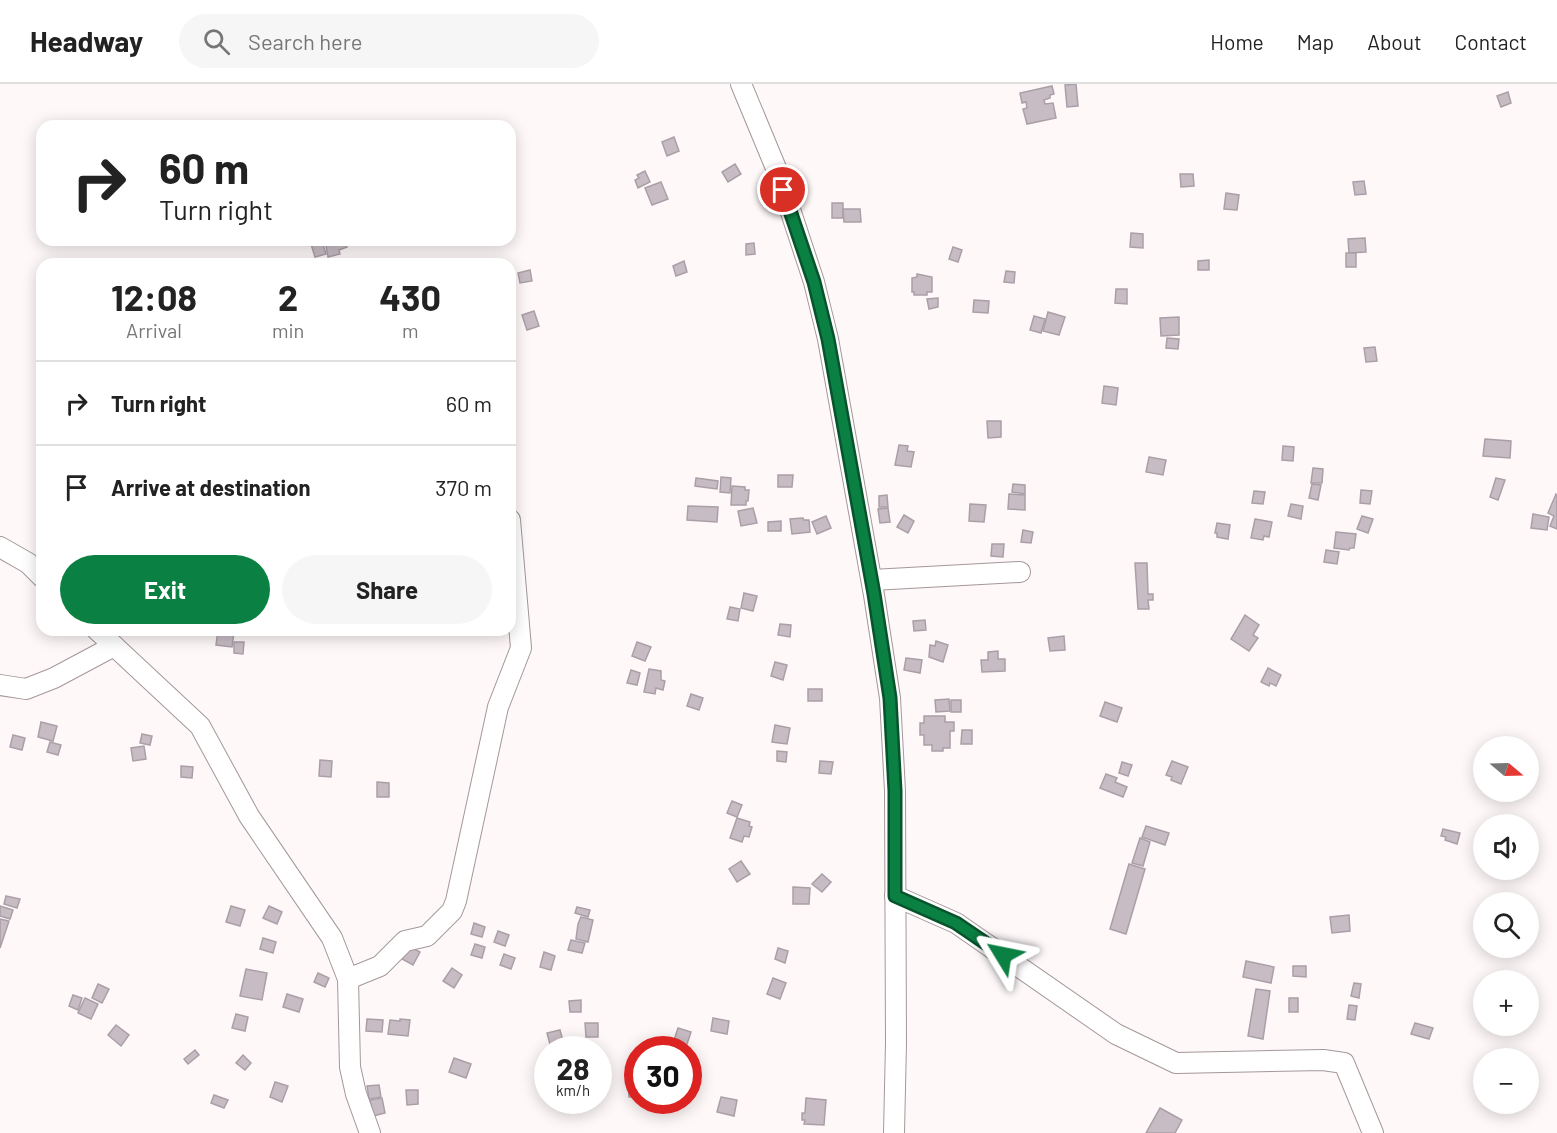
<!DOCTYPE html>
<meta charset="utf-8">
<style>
body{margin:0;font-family:Barlow,sans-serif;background:#f6f6f6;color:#222;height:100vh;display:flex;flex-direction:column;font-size:22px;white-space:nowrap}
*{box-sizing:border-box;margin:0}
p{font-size:20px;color:#767676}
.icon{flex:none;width:33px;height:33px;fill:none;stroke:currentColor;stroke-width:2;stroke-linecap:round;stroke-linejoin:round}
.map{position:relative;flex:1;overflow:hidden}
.sheet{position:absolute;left:36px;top:174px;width:480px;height:378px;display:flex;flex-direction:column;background:#fff;border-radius:18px;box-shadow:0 3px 15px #0003}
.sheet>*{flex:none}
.guide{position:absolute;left:36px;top:36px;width:480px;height:126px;border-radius:18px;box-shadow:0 3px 15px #0003;background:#fff;color:#222;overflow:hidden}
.needle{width:39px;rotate:109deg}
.fabs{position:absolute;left:1473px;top:652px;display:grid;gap:12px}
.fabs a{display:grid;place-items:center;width:66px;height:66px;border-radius:50%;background:#fff;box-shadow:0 3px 15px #0003;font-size:30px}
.speed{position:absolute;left:534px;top:952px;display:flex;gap:12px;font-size:30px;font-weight:700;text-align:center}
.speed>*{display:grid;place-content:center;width:78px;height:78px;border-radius:50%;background:#fff;box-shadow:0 3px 15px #0003;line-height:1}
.speed small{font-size:15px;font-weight:400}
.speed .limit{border:9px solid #d22;background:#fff;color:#111}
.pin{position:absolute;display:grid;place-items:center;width:51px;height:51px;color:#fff;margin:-26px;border:3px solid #fff;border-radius:50%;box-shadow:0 2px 6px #0007}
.me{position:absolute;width:66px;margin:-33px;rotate:305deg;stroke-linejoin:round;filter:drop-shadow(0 0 4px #0008)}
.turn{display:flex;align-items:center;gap:21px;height:126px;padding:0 24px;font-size:27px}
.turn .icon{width:78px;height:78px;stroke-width:2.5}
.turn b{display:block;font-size:42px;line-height:51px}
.eta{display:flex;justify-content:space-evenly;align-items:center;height:102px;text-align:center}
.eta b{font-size:36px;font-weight:700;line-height:42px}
.action{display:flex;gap:12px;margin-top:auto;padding:12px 24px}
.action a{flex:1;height:69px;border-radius:36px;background:#0b8043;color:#fff;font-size:24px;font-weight:700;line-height:69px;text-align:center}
.action a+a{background:#f6f6f6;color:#222}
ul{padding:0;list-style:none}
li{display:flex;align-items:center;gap:18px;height:84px;padding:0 24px;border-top:2px solid #e0e0e0}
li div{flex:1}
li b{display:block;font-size:22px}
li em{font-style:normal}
header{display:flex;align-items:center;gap:36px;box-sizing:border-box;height:84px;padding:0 30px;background:#fff;border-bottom:2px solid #e0e0e0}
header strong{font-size:28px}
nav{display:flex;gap:33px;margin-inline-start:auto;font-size:21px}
.search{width:420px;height:54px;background:#f6f6f6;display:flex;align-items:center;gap:15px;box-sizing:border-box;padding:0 21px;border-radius:33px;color:#767676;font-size:22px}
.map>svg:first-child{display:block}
.building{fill:#c8bcc4;stroke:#aa9fa7;stroke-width:1.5}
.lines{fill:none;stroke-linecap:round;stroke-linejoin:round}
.minor-casing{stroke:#a4979a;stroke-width:22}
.minor{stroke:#fff;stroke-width:20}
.route-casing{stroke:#07532c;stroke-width:15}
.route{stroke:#0b8043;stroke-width:10}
</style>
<header>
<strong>Headway</strong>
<div class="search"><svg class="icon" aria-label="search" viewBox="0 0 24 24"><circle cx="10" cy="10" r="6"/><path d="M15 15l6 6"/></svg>Search here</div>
<nav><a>Home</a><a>Map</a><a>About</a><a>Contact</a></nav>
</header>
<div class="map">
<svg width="1557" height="1049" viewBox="0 0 1557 1049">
<rect width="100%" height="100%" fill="#fef8f9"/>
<g class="building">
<polygon points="1076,0 1078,22 1067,23 1065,1"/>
<polygon points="1052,2 1054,10 1050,11 1050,14 1044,16 1045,20 1053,19 1056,34 1027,40 1023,25 1027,24 1026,18 1022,19 1020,9"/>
<polygon points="1508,8 1511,19 1501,23 1497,12"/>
<polygon points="674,53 679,67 667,72 662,58"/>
<polygon points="735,80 741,90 728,98 722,88"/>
<polygon points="645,87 650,98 638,104 635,96 639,94 637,91"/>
<polygon points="1180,90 1193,90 1194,102 1181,103"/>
<polygon points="1364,97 1366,110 1355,111 1353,98"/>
<polygon points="661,98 668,115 652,121 645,104"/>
<polygon points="1226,109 1239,111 1237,126 1224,125"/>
<rect x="832" y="119" width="11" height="15"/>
<polygon points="843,125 860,125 861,138 844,138"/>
<polygon points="1131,149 1143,150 1143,164 1130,163"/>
<polygon points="1365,154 1366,168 1349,169 1348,155"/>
<polygon points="325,156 345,156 347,163 339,166 340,170 328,173"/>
<polygon points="322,157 326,170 315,173 311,160"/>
<polygon points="754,159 755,170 746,171 746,160"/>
<polygon points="953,163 962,166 958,178 949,175"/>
<rect x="1346" y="169" width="10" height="14"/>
<polygon points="1209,176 1209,186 1198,186 1198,177"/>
<polygon points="684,177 687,188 676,192 673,182"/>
<polygon points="530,186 532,197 520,199 518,189"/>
<polygon points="1006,187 1015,188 1014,199 1004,198"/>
<polygon points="917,190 932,193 932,208 927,208 927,211 914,211 914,208 912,208 912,194 917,193"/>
<polygon points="1116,205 1127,205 1127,220 1115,219"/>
<polygon points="938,214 938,223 929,225 927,215"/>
<polygon points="974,216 989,217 988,229 973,228"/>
<polygon points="534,227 539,242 527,246 522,231"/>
<polygon points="1048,228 1065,233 1059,251 1043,247"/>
<polygon points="1034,232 1045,235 1041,249 1030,246"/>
<polygon points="1179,233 1179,251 1161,252 1160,234"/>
<polygon points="1167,254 1179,255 1178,265 1166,264"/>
<polygon points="1375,263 1377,277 1366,278 1364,264"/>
<polygon points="1104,302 1118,304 1116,321 1102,319"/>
<polygon points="987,337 1001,337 1001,353 988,354"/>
<polygon points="1485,355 1511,357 1510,374 1483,372"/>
<polygon points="899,361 908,362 907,367 914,368 911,383 895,381"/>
<polygon points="1283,362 1294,363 1293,377 1282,376"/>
<polygon points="1149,373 1166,376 1163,391 1146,388"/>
<polygon points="1313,384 1323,385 1322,399 1311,399"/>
<polygon points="778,391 793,391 792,403 778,403"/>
<polygon points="721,393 731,394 730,409 720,408"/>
<polygon points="696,394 718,397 717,405 695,402"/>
<polygon points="1496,394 1505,396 1498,416 1490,413"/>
<polygon points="1013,400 1025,401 1025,410 1012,408"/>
<polygon points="1312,400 1321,401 1318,416 1309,414"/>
<polygon points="732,402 745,403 745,406 749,406 748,417 746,417 746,421 731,421"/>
<polygon points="1361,406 1372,407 1370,420 1360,419"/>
<polygon points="1254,407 1265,408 1263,420 1252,419"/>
<polygon points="1009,410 1025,411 1025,426 1008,425"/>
<polygon points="1556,410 1557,411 1557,445 1550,442 1554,432 1548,429"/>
<polygon points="887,411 888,423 879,423 879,412"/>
<polygon points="970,420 986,421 984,438 969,437"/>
<polygon points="1291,420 1303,422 1301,435 1288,432"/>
<polygon points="688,422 718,423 717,438 687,436"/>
<polygon points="753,424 757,439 741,442 738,427"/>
<polygon points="888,424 890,438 880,439 878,425"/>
<polygon points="1533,430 1549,433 1547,446 1531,444"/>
<polygon points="904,431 914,437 908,449 897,443"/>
<polygon points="826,432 831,444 817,450 812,438"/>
<polygon points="1362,432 1373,435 1368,449 1357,445"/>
<polygon points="803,434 804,436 809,436 810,448 792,450 790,435"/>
<polygon points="1255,435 1272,438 1269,453 1264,452 1263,456 1251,454"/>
<polygon points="781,437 781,447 768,447 768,438"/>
<polygon points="1217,439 1230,441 1228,455 1217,453 1217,449 1215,449"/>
<polygon points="1023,446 1033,448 1031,459 1021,458"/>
<polygon points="1336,448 1356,450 1354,464 1350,464 1349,466 1334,464"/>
<polygon points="992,460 1004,460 1003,473 991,472"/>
<polygon points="1326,466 1339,468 1337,480 1324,478"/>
<polygon points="1135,479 1147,479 1148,510 1153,510 1153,516 1148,516 1149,525 1138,525"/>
<polygon points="744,509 757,512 753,527 741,524"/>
<polygon points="730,523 740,525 738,537 727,535"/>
<polygon points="1245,531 1259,541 1253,551 1258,554 1249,567 1231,555"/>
<polygon points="925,536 926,546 914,547 913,537"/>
<polygon points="780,540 791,541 790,553 778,551"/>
<polygon points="218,546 234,548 232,563 216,561"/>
<polygon points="1064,552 1065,566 1050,567 1048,554"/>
<polygon points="936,557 948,561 943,578 929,573 930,561 935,562"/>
<polygon points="234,558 244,558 243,570 234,569"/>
<polygon points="637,558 651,563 645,577 632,572"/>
<polygon points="998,567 998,575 1005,575 1005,587 982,588 981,576 988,576 988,568"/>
<polygon points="906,574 922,576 920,589 904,586"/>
<polygon points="775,578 787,581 783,596 771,592"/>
<polygon points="1268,584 1281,591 1276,602 1270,599 1269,602 1261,598"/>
<polygon points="649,585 661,587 661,596 665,597 663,606 656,604 655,610 644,608"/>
<polygon points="631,586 640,589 637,601 627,599"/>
<rect x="808" y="605" width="14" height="12"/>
<polygon points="691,610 703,614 699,626 687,622"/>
<polygon points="949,615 950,627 936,628 935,616"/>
<rect x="951" y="616" width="10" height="12"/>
<polygon points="1105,618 1122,624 1117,638 1100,632"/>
<polygon points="924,632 945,632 945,638 954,638 954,647 950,647 950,664 943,664 943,667 932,667 932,661 924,661 924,651 920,651 920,639 924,639"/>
<polygon points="41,638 57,642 53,657 38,653"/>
<polygon points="775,641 790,644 787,660 772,658"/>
<polygon points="962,646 972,646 972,660 961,660"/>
<polygon points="142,650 152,652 150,661 140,659"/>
<polygon points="13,651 25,654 22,666 10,663"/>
<polygon points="50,658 61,661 58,671 47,668"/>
<polygon points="144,662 146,675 133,677 131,664"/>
<polygon points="777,667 787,668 786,678 777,677"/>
<polygon points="320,676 332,677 331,693 319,692"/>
<polygon points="820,677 833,678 831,690 819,689"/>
<polygon points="1172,677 1188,683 1181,700 1171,696 1172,693 1166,691"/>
<polygon points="1122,678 1132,681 1128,692 1119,689"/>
<polygon points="181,682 193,683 192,694 181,693"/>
<polygon points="1106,690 1117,694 1115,698 1127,703 1123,713 1100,704"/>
<polygon points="377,698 389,699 389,713 377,713"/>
<polygon points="732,717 742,721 737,733 727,729"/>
<polygon points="737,734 750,738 749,742 752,743 749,753 744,752 742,758 730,754"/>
<polygon points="1146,742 1169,749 1165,761 1142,753"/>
<polygon points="1443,745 1460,749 1457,760 1445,756 1446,753 1441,752"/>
<polygon points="1140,754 1150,758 1143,782 1132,779"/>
<polygon points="741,777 750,790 737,798 729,785"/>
<polygon points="1129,780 1145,785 1126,850 1110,845"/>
<polygon points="822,790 831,798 822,808 812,800"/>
<polygon points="793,803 810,804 809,820 793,820"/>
<polygon points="6,812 20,815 17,824 4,820"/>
<polygon points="0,822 13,826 10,835 0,832"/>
<polygon points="231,822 245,826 240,842 226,838"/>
<polygon points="269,822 282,828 277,840 263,834"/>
<polygon points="577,823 590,826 588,833 575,829"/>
<polygon points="1349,831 1350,847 1332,849 1330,833"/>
<polygon points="581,833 593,836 588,858 576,855 578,840"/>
<polygon points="0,835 9,837 0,864"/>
<polygon points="474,839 485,843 482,853 471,850"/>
<polygon points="498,847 509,851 505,862 494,858"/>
<polygon points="263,854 276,858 273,869 260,865"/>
<polygon points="571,856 585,859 582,869 568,866"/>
<polygon points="475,860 485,863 482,874 471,871"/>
<polygon points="409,862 420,868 413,881 402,875"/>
<polygon points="778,864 788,867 785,879 775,875"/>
<polygon points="544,868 555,872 551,886 540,883"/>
<polygon points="504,870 515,874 511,885 500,881"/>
<polygon points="1246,877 1274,883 1271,899 1243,893"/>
<polygon points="1293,882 1306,882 1306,893 1293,892"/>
<polygon points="452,884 462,891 454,904 443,897"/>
<polygon points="246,885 267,889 262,916 240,912"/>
<polygon points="318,889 329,894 325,903 314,898"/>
<polygon points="773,894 786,899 780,915 767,910"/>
<polygon points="1354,899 1361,900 1359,914 1351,912"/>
<polygon points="98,900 109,905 102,919 92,914"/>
<polygon points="1256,905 1270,907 1263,955 1248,952"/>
<polygon points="287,910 303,915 299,928 283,923"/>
<polygon points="73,911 82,914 78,926 69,922"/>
<polygon points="85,914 98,920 91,935 78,929"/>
<rect x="1289" y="914" width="9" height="14"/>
<polygon points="581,916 581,928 570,928 569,917"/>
<polygon points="1349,921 1357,922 1355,936 1347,935"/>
<polygon points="236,930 248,933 245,947 232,944"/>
<polygon points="713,934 729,937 727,950 711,947"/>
<polygon points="367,935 383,936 382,948 366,947"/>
<polygon points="400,935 410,936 408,952 388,950 390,936 400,937"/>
<polygon points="585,939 598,939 598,953 586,953"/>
<polygon points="1415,939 1433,944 1429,955 1411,950"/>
<polygon points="116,941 129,951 121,962 108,951"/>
<polygon points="678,944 691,948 686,963 673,959"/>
<polygon points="560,946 563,957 550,960 547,949"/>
<polygon points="195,966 199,971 188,980 184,975"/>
<polygon points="243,971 251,979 245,986 236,979"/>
<polygon points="454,974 471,980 466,994 449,988"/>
<polygon points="638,997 638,1012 629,1013 628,998"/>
<polygon points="275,998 288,1002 282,1018 270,1013"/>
<polygon points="379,1001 381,1013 369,1015 367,1002"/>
<polygon points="406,1006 418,1006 418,1020 407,1021"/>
<polygon points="214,1011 228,1016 224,1024 211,1019"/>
<polygon points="721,1013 737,1016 734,1032 717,1028"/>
<polygon points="382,1014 385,1029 373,1032 370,1016"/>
<polygon points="806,1014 826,1016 824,1041 804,1040 805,1036 802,1036 802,1029 805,1029"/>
<polygon points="1160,1024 1182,1036 1175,1049 1146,1049"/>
</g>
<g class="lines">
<defs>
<g id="minor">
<polyline points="741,0 778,89 814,198 828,255 874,511 890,614 895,707 896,959 894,1049"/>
<polyline points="0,463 28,479 42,493"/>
<polyline points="872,496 1020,488"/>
<polyline points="97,546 200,642 249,732 332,854 348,895 350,983 356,1010 370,1049"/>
<polyline points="0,601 26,605 54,594 114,562"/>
<polyline points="895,812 956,839 1116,950 1176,979 1323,976 1344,979 1373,1049"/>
<polyline points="348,895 380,882 405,857 427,852 452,827 456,817 498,623 521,564 510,436"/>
</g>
</defs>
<use href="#minor" class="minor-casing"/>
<use href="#minor" class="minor"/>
</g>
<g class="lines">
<defs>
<polyline id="route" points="783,106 814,198 828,255 874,510 890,614 895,707 895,812 956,839 1003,871"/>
</defs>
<use href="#route" class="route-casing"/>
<use href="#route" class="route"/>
</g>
</svg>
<div class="fabs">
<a><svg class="needle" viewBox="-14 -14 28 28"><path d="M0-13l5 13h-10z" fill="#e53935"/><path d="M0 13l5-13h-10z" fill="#767676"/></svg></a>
<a><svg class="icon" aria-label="sound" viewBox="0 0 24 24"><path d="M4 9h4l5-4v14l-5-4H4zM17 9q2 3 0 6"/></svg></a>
<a><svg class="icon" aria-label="search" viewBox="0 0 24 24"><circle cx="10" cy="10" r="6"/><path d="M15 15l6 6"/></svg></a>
<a>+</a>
<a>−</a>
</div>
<div class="speed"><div>28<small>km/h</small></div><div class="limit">30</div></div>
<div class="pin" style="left:783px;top:106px;background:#d93025"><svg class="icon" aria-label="arrive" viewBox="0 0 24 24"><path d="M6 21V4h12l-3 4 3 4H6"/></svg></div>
<svg class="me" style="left:1003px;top:871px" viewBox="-20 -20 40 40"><path d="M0-17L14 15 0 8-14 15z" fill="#0b8043" stroke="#fff" stroke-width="4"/></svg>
<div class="guide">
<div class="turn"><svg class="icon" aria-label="right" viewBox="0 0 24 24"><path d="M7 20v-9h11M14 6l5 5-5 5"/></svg><div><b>60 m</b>Turn right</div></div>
</div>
<section class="sheet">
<div class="eta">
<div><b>12:08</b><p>Arrival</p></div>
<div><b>2</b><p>min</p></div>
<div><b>430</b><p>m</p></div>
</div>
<ul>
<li><svg class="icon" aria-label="right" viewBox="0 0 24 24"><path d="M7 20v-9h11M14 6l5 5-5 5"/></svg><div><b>Turn right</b></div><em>60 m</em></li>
<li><svg class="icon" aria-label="arrive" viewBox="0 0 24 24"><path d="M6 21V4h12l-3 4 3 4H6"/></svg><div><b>Arrive at destination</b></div><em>370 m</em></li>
</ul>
<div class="action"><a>Exit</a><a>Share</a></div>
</section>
</div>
